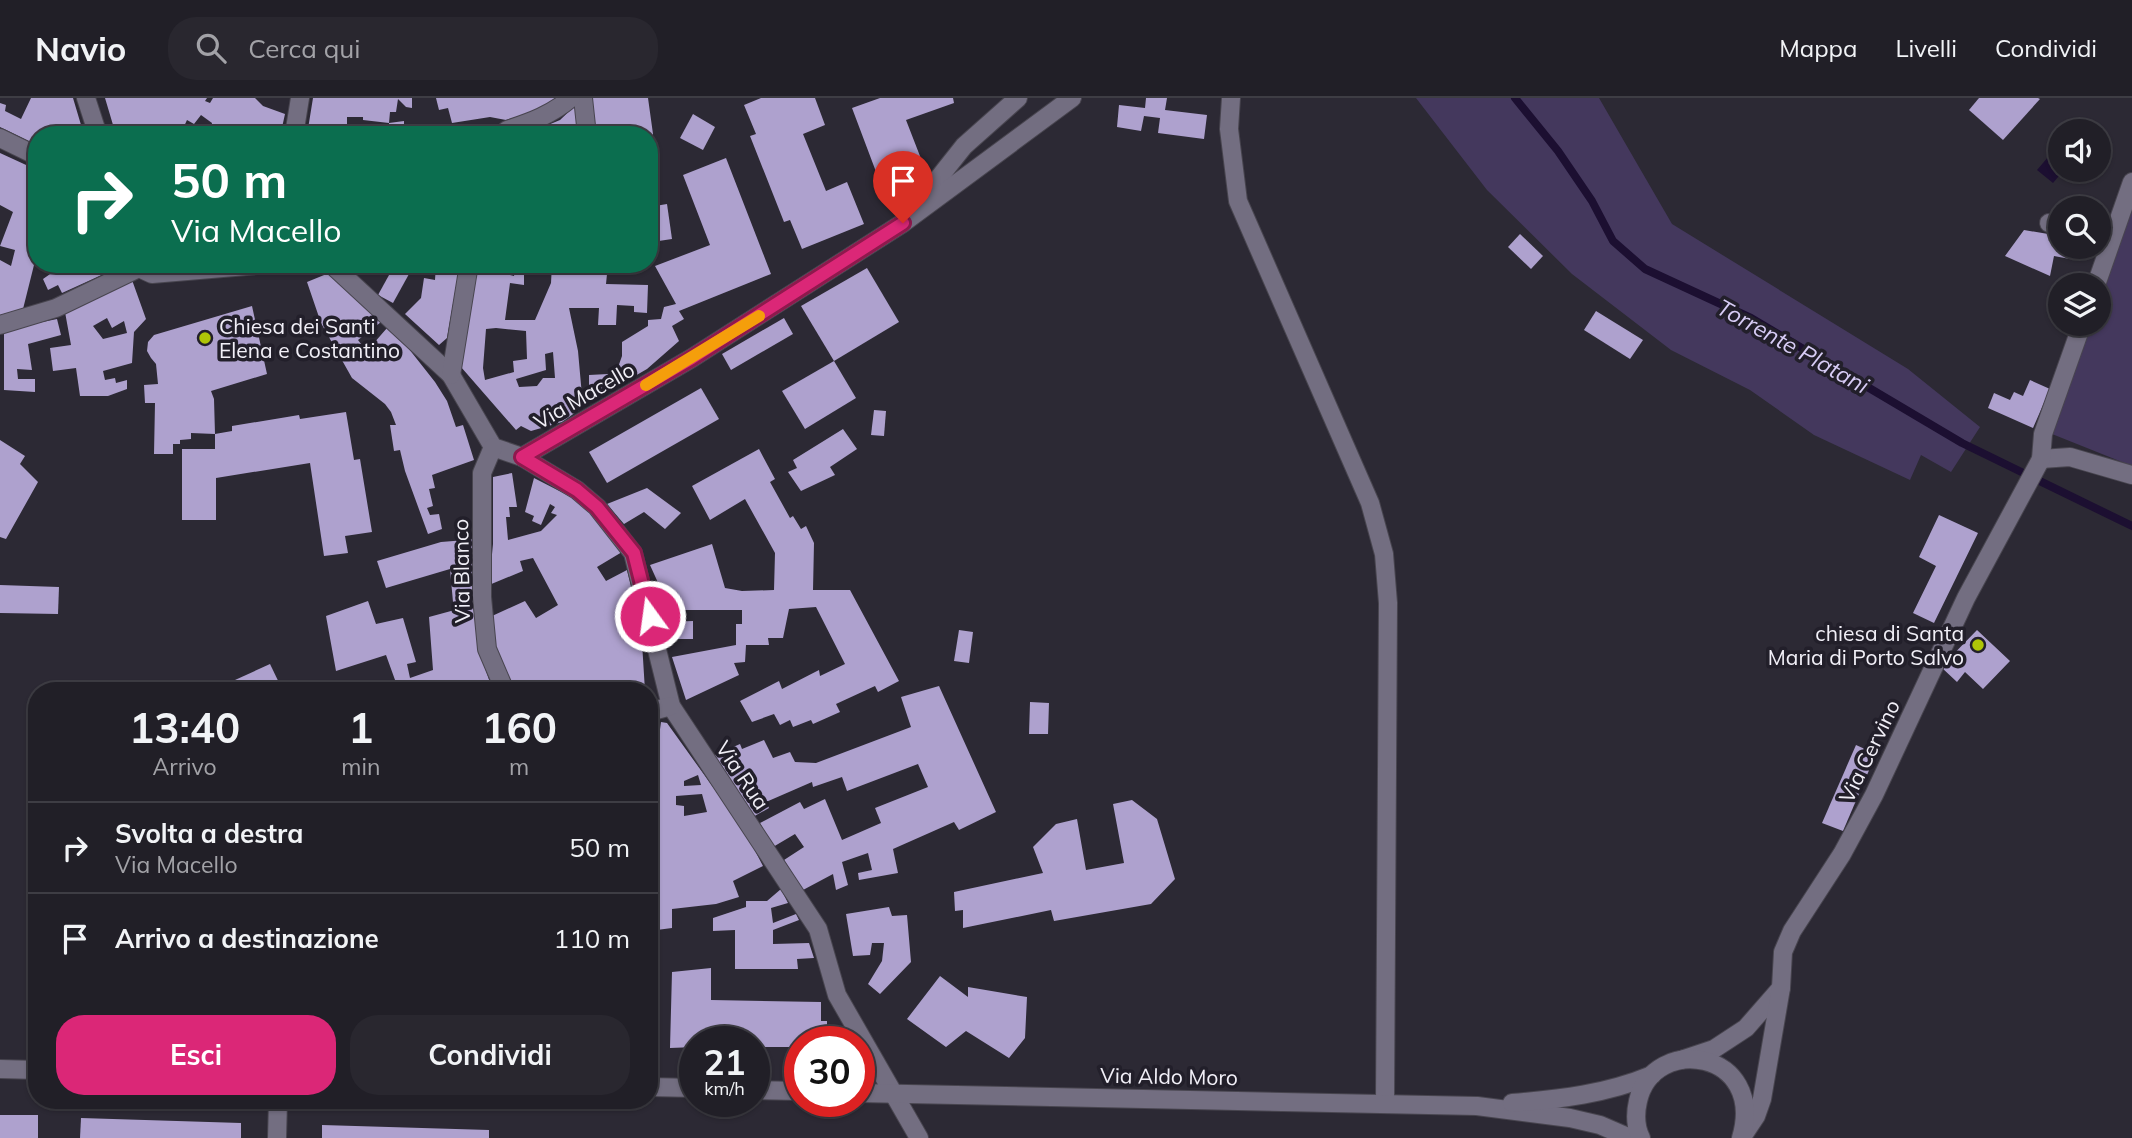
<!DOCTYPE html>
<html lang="it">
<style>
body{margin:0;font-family:Mulish,sans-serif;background:#29272f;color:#f1f3f6;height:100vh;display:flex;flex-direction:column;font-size:26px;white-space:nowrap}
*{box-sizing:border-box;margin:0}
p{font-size:23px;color:#a2a2a7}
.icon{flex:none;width:38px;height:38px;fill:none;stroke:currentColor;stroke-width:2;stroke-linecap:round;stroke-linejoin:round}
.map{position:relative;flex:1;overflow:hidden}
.sheet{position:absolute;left:28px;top:584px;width:630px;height:427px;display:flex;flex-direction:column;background:#211f27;border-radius:28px;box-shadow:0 2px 5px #0004,0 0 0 2px #3e3d44}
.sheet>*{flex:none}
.hud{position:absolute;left:28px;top:28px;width:630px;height:147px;border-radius:28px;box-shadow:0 2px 5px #0004,0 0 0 2px #3e3d44;background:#0b6e4f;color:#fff;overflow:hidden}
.fabs{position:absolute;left:2048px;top:21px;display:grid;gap:14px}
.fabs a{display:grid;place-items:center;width:63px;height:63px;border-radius:50%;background:#211f27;box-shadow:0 2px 5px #0004,0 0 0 2px #3e3d44;font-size:35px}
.speed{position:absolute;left:679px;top:928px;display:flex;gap:14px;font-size:35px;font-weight:700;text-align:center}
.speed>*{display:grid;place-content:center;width:91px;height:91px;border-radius:50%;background:#211f27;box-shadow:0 2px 5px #0004,0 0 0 2px #3e3d44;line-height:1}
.speed small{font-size:18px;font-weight:400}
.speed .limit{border:10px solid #d22;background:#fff;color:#111}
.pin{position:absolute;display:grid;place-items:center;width:60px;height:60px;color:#fff;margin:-72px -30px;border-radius:50% 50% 50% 0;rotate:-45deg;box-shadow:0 0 7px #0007}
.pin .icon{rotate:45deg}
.me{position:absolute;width:77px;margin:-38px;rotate:346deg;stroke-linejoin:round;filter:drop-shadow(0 0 5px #0008)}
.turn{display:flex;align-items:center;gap:24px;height:147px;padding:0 28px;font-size:32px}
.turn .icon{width:91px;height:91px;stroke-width:2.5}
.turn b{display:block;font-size:49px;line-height:60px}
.eta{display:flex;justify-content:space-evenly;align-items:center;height:119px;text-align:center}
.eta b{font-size:42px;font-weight:700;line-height:49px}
.action{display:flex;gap:14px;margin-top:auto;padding:14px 28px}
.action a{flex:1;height:80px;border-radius:28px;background:#db2777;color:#fff;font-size:28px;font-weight:700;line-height:80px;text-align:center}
.action a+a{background:#29272f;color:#f1f3f6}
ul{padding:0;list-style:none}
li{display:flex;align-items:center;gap:21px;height:91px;padding:0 28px;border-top:2px solid #3e3d44}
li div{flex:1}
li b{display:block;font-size:26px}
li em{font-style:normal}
header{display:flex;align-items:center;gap:42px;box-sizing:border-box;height:98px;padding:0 35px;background:#211f27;border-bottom:2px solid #3e3d44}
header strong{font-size:33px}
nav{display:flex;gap:38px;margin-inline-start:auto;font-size:24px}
.search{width:490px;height:63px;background:#29272f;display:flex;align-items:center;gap:18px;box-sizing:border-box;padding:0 24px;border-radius:28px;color:#a2a2a7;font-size:26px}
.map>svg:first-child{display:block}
.green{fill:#44385d}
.water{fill:#1c0f31}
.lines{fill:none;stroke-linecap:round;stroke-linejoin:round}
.stream{stroke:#1c0f31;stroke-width:8}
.building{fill:#aea1ce;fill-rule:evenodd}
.minor-casing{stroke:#48454f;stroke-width:20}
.tertiary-casing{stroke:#48454f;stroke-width:20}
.minor{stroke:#736e81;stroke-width:18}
.tertiary{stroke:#736e81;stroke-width:18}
.route-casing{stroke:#8e194d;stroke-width:18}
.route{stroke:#db2777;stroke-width:12}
.slow{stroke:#f59e0b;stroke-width:12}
.poi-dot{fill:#afc507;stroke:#221f2a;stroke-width:2.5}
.labels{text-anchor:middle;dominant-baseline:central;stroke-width:7;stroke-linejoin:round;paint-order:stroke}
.poi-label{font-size:21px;fill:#f1eff7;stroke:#221f2a;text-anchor:start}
.street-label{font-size:21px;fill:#f1eff7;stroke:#221f2a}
.water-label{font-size:23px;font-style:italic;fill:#d7ccf5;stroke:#221f2a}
</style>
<header>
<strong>Navio</strong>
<div class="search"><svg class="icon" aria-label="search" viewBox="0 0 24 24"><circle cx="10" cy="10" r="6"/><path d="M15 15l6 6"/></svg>Cerca qui</div>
<nav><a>Mappa</a><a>Livelli</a><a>Condividi</a></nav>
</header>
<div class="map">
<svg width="2132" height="1040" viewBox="0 0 2132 1040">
<rect width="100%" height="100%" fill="#2c2934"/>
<g class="green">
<polygon points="1416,0 1599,0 1672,126 1908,271 1980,329 1951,374 1921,357 1910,382 1814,337 1750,292 1671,252 1572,176 1487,92"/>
<polygon points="2132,110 2132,368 2052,336 2091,226 2098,226 2098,206"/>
</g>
<polygon class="water" points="2060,45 2060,72 2064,72 2053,85 2037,72"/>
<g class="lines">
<polyline class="stream" points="1515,0 1558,53 1592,103 1613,143 1645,171 1751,220 1962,345 2132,428"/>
</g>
<g class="building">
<polygon points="31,0 73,0 84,37 37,37 37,47 0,29 0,5 6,7 5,13 21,21"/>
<polygon points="105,0 207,0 205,3 210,5 213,0 255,0 263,8 285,16 281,34 256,30 246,26 234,30 234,37 210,37 212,25 201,17 194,26 187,22 180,37 116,37"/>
<polygon points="313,0 412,0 412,10 406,9 398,1 396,14 390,14 389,25 363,22 363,19 347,19 347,26 354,26 354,37 307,37"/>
<polygon points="436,0 559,0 549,9 506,22 490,19 452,25 448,10 439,12"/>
<polygon points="588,0 648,0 653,36 649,42 649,37 594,37"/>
<polygon points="761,0 815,0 825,27 803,36 826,93 847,84 864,126 802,151 790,122 784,124 750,38 756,36 744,7"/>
<polygon points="880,0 953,0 954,5 906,22 925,71 881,87 852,10"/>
<polygon points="1146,0 1167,0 1165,12 1207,17 1204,41 1158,35 1160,20 1144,18 1141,33 1117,29 1119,7 1145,10"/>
<polygon points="1979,0 2038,0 2040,1 2003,42 1969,12"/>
<polygon points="579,4 581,37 536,37 536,32 560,22"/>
<polygon points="693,16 715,29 703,52 680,40"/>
<polygon points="404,23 404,30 419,29 420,37 383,37 383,35 389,34 389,25"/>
<polygon points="0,55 37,72 37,167 34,167 23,211 0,217 0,162 11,168 15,152 0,148 13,114 0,107"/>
<polygon points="726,60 771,176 679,213 684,221 672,228 679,243 647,271 621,286 616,275 622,258 622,244 648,228 648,222 661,221 664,209 676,206 655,168 710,147 683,77"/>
<polygon points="667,106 672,141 652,144 649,109"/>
<polygon points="2024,132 2060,138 2060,149 2072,149 2070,161 2054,158 2050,178 2005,158"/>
<polygon points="1520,136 1543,158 1531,171 1508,149"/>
<polygon points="49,166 126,166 62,195 58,187 48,192 43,181 53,174"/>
<polygon points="436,166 460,166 447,240 439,247 405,216 421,200 424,180 435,182"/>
<path d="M552,166H608L606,186L648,187L647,215L634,214V208L617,207L616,227H598L599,210H569L578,253L583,309L562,324L531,333L521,328L516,332L461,269L473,167L514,178L515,173L524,174V187L510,185L505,222H535L551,185ZM496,230L526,233L527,261L513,263L514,274L485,282L483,270L486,231ZM553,254L555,280H543L537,288L519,289L516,281L546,272L545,256Z"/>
<polygon points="394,168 409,176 393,205 378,197"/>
<polygon points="867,170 899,224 834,263 801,208"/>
<polygon points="329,175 381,224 358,242 361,246 367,253 387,230 409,251 435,284 447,303 456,329 463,327 474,362 432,377 435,390 429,391 433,408 427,410 430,417 439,416 442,431 428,436 405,373 400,352 394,353 390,327 396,327 391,314 385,306 352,280 321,225 307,184"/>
<path d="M132,182L146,221L134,234L132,265L103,273L105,282L115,280L116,285L127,282V291L108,298H80L76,270L53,273L50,250L71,247L65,214ZM107,220L112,230L124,223L127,235L103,241L93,228Z"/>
<polygon points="252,208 267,276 211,293 214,301 215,336 232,333 232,328 299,317 300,321 346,314 354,362 360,361 372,434 345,438 348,455 324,458 310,365 216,380 216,422 182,422 182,351 215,351 215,336 191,335 191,341 180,342 180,346 173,346 173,356 154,356 155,305 145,305 144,287 158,286 156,266 151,260 147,253 148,244 154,237"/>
<polygon points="1596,213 1643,242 1630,261 1584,232"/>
<polygon points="784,220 793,236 731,272 722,256"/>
<polygon points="57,221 61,237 28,246 32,272 17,271 18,281 35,281 35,294 4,292 4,232"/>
<polygon points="834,263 856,300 805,331 782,293"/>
<polygon points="608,276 609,293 594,303 589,292 589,277"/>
<polygon points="2030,282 2050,291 2033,330 1988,310 1994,295 2010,302 2014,294 2023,298"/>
<polygon points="701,290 719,321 607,385 589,354"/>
<polygon points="874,312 886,313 884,338 871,337"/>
<polygon points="843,331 857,351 830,369 835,377 801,393 788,374 797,370 793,362"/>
<polygon points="0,342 25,358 20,366 38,384 6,441 0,439"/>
<polygon points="759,351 775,381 770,384 790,420 793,418 801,431 806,428 814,445 813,492 850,492 899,583 878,594 875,588 836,606 840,614 813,626 811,622 793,629 790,622 780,627 774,616 752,624 740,603 779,583 782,591 819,572 820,578 845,566 816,509 789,511 783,540 768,540 769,547 746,547 745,564 734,565 739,577 686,602 672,559 736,547 736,526 742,526 742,512 663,512 664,498 650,467 712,446 725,490 742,493 774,492 775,455 745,401 710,422 692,388"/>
<polygon points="512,375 517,409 509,409 510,419 506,419 508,442 541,433 557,417 551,415 555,409 550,406 541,427 532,423 534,418 525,414 534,380 573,400 597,420 622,454 597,469 606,483 627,472 641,528 645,593 523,593 513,587 495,550 492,518 525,503 536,520 558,507 533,460 520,463 523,473 489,487 493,446 493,379"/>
<polygon points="647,390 681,415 665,431 644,414 624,426 607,406"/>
<polygon points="1939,417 1978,435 1934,525 1913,515 1936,468 1919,459"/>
<polygon points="478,441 475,500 453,504 450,471 386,490 377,463 441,444"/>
<polygon points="0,487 59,489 58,516 0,515"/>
<polygon points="368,503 376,526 403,520 416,564 407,566 410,580 433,572 429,519 473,507 479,553 493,593 399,593 386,557 336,573 326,518"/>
<polygon points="693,523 693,541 664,541 664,524"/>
<polygon points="959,532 973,534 969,565 954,563"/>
<polygon points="1977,532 2010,563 1983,591 1965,574 1957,584 1941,569"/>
<polygon points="270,566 283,593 244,593 235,582"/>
<polygon points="939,588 996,714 959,732 954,724 893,751 898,775 859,782 858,775 872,772 868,755 842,764 848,787 836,792 833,776 803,792 784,762 804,749 795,736 773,749 760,725 800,704 804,711 825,701 842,742 881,725 875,710 928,689 918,666 847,693 842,679 813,689 812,684 766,704 769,710 751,720 715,657 740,646 742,651 764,642 773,660 790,654 795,664 816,665 911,629 901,599"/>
<polygon points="1030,604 1049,605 1048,636 1029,636"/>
<path d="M661,624L667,625L728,710L752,747L763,768L733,783L739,799L716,806L672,811V830L649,833V711ZM698,677L701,687L684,688V683ZM702,696L707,714L684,718V708L676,707V698Z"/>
<polygon points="1856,647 1876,656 1843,733 1822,725"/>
<polygon points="1132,702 1157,721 1175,781 1151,806 1054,823 1051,812 963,830 963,812 955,813 954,794 1043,775 1033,749 1056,726 1077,721 1086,772 1124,765 1113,706"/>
<polygon points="29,732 37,734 37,813 28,813"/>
<polygon points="781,791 788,805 771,810 773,825 796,816 799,822 773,832 773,846 809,845 814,860 797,861 798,871 735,871 735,832 713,833 713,820 746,809 746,803 767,803"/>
<polygon points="889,809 892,818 907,817 911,864 880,896 868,886 882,863 884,845 872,845 870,857 853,858 846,816"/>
<rect x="26" y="847" width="11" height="81"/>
<polygon points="711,870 711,902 821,904 821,923 827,923 827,943 800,943 800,949 754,949 754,943 695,943 695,949 670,950 672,874"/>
<polygon points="940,878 968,899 968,889 1027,899 1025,940 1009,960 966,933 946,949 907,921"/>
<rect x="0" y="1017" width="38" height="23"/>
<polygon points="81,1020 241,1025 241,1040 80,1040"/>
<polygon points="322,1027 489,1032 489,1040 322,1040"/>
</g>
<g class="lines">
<defs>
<g id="minor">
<polyline points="86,0 98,37"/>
<polyline points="583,0 587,37"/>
<polyline points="1231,0 1229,31 1238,103 1370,405 1384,456 1388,505 1385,1005"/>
<polyline points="294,37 300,0"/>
<path d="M502,37L507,32C531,24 551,17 571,0"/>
<polyline points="0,40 37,58"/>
<polyline points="918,106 964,48 1018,0"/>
<polyline points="2049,125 2060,128"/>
<polyline points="138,166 139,170 152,176 269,166"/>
<polyline points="331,166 451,277 493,349 522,359 692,260 903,125 1072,0"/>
<polyline points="2096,187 2132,84"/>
<polyline points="0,227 56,210 139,170"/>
<polyline points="451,277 469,166"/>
<polyline points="493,349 482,375 482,499 487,551 505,593"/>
<polyline points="522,359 577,392 597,409 633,455 671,608 818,831 837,897 919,1040"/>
<polyline points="2041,361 2070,359 2132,377"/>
<polyline points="649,614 671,608"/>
<polyline points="1681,962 1714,951 1746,930 1781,890"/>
<polyline points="1742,1039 1756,1018 1762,1001 1781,890 1783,854 1792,833 1842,756 1874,697 1966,500 2041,361 2043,336 2082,226"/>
<polyline points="277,1040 278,1003"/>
</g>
<g id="tertiary">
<polyline points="0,971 37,972"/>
<polyline points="649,989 695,990"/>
<polyline points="754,992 800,993"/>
<polyline points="859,995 1477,1008 1570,1020 1600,1027 1630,1040"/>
<path d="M1512,1005C1561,1001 1606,996 1652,977"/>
<path d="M1641,1040C1635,1028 1635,1016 1638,1003C1653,935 1767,952 1741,1040"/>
</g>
</defs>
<use href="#minor" class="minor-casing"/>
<use href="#tertiary" class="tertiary-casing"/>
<use href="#minor" class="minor"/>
<use href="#tertiary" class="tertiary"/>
</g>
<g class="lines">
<defs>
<polyline id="route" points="650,518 634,455 597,409 577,392 522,359 692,260 903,125"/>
</defs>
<use href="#route" class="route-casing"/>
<use href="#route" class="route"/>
<polyline class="slow" points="646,287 759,218"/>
</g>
<g class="poi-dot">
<circle cx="205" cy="240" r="7"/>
<circle cx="1978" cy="547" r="7"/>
</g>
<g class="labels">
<g class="poi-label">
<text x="219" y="228">Chiesa dei Santi<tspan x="219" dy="24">Elena e Costantino</tspan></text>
<text x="1964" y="535" text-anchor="end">chiesa di Santa<tspan x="1964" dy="24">Maria di Porto Salvo</tspan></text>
</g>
<g class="street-label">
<text transform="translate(584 297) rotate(-30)">Via Macello</text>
<text transform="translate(461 473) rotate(-91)">Via Blanco</text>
<text transform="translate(1869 653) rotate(-64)">Via Cervino</text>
<text transform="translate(743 677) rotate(56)">Via Rua</text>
<text transform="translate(1169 978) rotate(1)">Via Aldo Moro</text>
</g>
<g class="water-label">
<text transform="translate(1793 248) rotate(29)">Torrente Platani</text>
</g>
</g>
</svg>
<div class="fabs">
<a><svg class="icon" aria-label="sound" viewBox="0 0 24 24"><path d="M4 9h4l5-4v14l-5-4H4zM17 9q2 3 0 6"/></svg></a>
<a><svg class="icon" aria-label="search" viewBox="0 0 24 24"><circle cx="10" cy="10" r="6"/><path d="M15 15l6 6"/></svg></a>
<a><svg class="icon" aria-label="layers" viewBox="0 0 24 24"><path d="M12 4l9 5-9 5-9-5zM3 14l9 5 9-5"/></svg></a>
</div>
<div class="speed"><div>21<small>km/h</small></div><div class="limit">30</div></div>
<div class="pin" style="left:903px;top:125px;background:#d93025"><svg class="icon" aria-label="arrive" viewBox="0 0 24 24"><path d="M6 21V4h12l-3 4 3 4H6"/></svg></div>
<svg class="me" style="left:650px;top:518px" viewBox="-20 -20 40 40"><circle r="17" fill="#db2777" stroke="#fff" stroke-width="3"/><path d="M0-11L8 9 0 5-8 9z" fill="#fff"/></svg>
<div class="hud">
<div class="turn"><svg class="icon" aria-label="right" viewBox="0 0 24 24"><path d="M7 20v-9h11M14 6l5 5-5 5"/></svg><div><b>50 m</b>Via Macello</div></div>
</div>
<section class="sheet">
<div class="eta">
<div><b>13:40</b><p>Arrivo</p></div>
<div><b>1</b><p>min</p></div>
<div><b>160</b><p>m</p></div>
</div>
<ul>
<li><svg class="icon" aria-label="right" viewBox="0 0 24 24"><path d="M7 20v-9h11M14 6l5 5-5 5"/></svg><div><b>Svolta a destra</b><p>Via Macello</p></div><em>50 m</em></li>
<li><svg class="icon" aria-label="arrive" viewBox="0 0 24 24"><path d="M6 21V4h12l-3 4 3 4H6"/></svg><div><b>Arrivo a destinazione</b></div><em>110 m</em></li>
</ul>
<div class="action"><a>Esci</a><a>Condividi</a></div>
</section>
</div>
